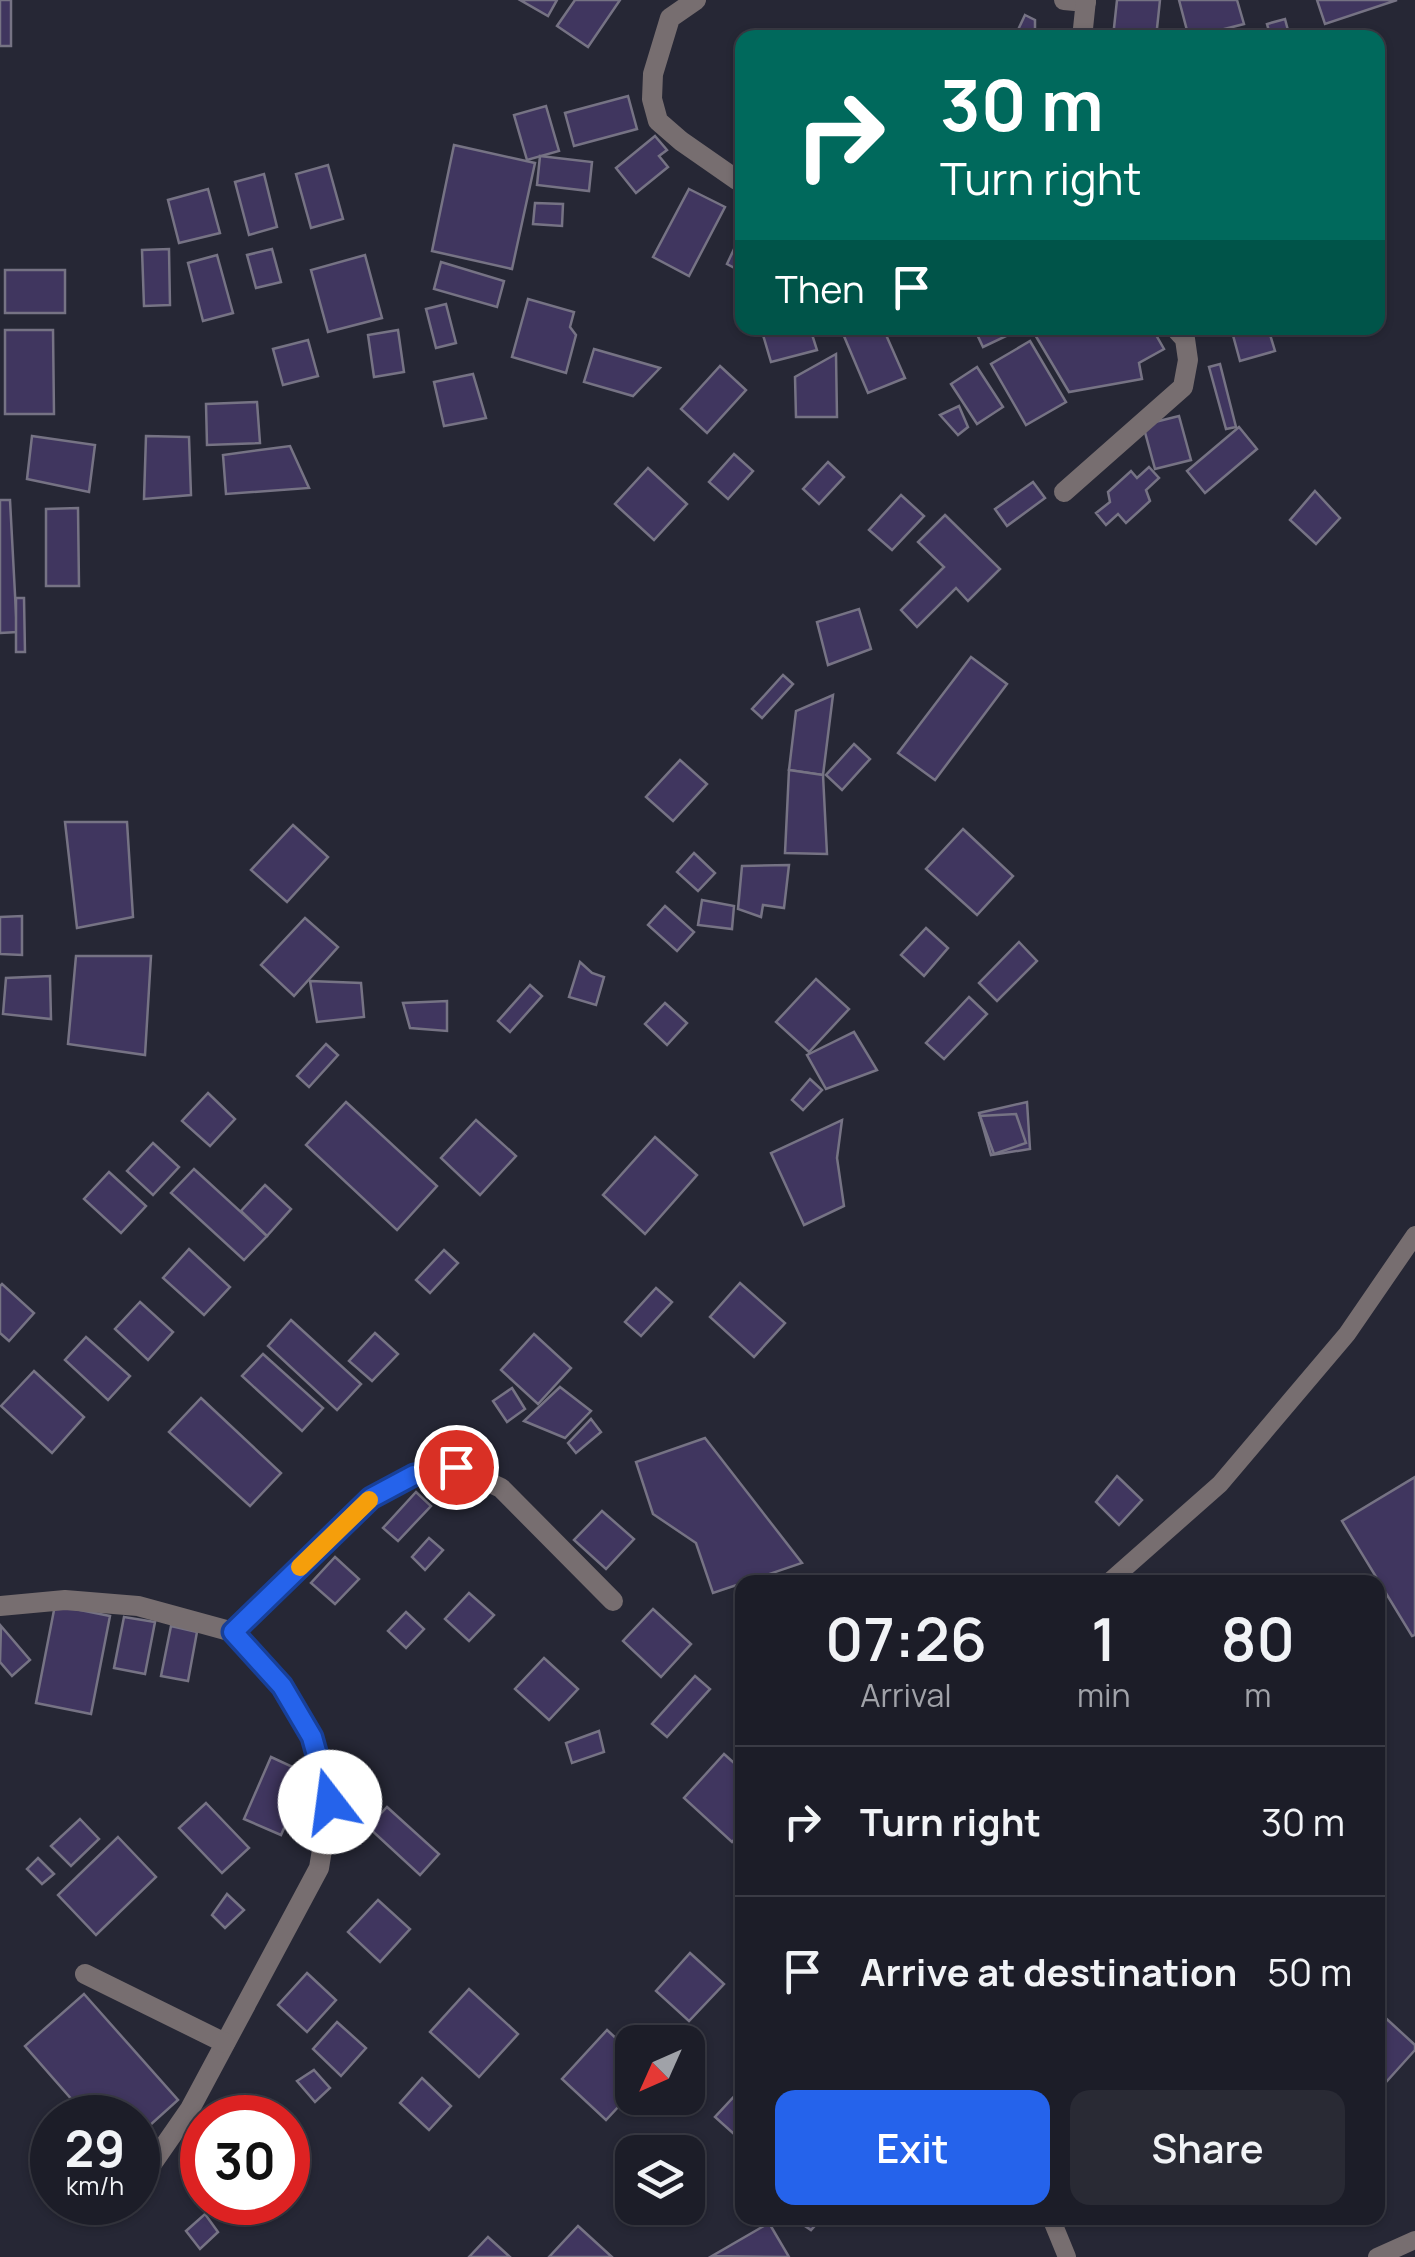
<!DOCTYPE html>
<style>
body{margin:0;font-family:Manrope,sans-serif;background:#292a34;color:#f1f3f6;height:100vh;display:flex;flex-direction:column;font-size:38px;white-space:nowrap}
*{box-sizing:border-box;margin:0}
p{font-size:32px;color:#a0a2a8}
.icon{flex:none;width:55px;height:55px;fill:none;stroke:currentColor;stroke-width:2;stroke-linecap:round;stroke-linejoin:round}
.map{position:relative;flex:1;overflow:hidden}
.drawer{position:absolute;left:735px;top:1575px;width:650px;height:650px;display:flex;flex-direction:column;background:#1c1d28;border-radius:20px;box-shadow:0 2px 8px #0004,0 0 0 2px #3a3b45}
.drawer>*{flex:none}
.hud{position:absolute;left:735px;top:30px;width:650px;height:305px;border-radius:20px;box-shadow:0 2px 8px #0004,0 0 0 2px #3a3b45;background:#00695c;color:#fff;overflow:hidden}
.needle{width:65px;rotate:225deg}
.fabs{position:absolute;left:615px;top:2025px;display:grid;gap:20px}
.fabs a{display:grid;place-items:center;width:90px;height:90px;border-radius:20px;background:#1c1d28;box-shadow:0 2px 8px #0004,0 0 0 2px #3a3b45;font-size:50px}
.speed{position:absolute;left:30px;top:2095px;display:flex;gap:20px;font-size:50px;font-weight:700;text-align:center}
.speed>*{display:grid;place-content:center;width:130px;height:130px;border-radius:50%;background:#1c1d28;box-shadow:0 2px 8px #0004,0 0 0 2px #3a3b45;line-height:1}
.speed small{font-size:25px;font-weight:400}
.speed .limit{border:15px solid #d22;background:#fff;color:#111}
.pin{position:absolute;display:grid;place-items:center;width:85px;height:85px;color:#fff;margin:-42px;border:5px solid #fff;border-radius:50%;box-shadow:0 2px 10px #0007}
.me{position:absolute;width:110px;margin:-55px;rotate:345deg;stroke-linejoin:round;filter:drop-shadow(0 0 8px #0008)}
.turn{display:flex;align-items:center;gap:35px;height:210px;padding:0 40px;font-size:45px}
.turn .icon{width:130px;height:130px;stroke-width:2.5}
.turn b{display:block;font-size:70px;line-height:85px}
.then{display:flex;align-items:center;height:95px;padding:0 40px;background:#0003;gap:20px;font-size:38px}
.eta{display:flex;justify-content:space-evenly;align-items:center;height:170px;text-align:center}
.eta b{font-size:60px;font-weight:600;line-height:70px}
.primary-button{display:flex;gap:20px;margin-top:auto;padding:20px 40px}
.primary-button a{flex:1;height:115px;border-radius:20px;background:#2563eb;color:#fff;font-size:40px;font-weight:600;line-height:115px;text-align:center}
.primary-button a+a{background:#292a34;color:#f1f3f6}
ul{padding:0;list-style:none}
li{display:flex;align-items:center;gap:30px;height:150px;padding:0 40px;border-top:2px solid #3a3b45}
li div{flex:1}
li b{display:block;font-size:38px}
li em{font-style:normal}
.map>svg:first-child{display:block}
.building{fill:#40365f;stroke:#767384;stroke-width:2.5}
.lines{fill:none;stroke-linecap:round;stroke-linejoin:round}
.lane{stroke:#776e70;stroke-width:18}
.street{stroke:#776e70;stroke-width:20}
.route-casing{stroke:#184099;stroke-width:25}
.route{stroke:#2563eb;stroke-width:18}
.slow{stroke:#f59e0b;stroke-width:18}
</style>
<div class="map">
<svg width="1415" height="2257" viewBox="0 0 1415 2257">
<rect width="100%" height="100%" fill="#262735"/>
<g class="building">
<rect x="0" y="0" width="11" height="46"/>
<polygon points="520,0 557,0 548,16"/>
<polygon points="575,0 620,0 588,47 557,26"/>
<polygon points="1117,0 1160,0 1156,38 1113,37"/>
<polygon points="1179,0 1237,0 1244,24 1189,38"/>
<polygon points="1317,0 1397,0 1325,24"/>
<polygon points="1025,15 1035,20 1035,38 997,38 1017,32"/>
<polygon points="1285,19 1290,38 1271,38 1267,24"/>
<polygon points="628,96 637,129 574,146 565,113"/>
<polygon points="546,106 559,151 527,160 514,115"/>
<polygon points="655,136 667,150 659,156 668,167 636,193 616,168"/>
<polygon points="454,145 535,163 512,269 432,251"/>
<polygon points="540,156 592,162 589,191 537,185"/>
<polygon points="328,165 343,219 311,228 296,174"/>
<polygon points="264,174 277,227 249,235 235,182"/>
<polygon points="208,189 220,233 179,243 168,200"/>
<polygon points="689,189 725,207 689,276 653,257"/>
<polygon points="535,203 563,204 562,226 533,224"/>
<polygon points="742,232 742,272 727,264"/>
<polygon points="169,249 170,305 144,306 142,250"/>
<polygon points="272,249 281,282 256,288 247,255"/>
<polygon points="217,255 233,313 203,321 188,263"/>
<polygon points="365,255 382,318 328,332 311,270"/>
<polygon points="441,262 504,281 497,307 434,289"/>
<rect x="5" y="270" width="60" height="43"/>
<polygon points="528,299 574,312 570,327 576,335 566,373 512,357"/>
<polygon points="446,304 456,343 436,348 426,309"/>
<polygon points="761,328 810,328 817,350 771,362"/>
<polygon points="843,328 883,328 905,378 868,393 841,329"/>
<polygon points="974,328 1023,328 983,347"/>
<polygon points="1031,328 1152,328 1164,349 1139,363 1142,379 1069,392"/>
<polygon points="1231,328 1268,328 1275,351 1240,361"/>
<polygon points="5,330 53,330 54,414 5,414"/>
<polygon points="398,330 404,372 374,377 368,335"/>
<polygon points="308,340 318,376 283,385 273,349"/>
<polygon points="1030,341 1066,402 1026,425 991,364"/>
<polygon points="594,349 660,368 633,396 584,382"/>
<polygon points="836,354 837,417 796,417 795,377"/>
<polygon points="1220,364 1236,427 1226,429 1209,367"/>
<polygon points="720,366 746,390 707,433 681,409"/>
<polygon points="977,367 1003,407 977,424 951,384"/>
<polygon points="473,374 486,418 444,426 434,382"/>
<polygon points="257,402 260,443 207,445 206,404"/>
<polygon points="959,406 968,427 958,435 940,415"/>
<polygon points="1179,416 1191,460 1155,469 1143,425"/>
<polygon points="1239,427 1257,449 1205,493 1187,471"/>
<polygon points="32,436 95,445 89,492 27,479"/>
<polygon points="146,436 189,437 191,495 144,499"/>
<polygon points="290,446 309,488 226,494 223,455"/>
<polygon points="734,454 753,471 728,499 709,482"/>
<polygon points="828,462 844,477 819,504 803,489"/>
<polygon points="1149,467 1159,478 1146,490 1150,501 1126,523 1118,514 1106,525 1096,513 1110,502 1108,492 1131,471 1137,478"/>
<polygon points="648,468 687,504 654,540 615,504"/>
<polygon points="1033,482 1045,498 1007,526 995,509"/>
<polygon points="1315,491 1340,518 1316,544 1290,520"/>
<polygon points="901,495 924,516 892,550 869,530"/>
<polygon points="0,500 10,500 17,632 0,633"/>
<polygon points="78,508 79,586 46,586 46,509"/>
<polygon points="945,515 1000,569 968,601 956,588 917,627 901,610 944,567 918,542"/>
<polygon points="16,598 24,598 25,652 16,652"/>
<polygon points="859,609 871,649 828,665 817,622"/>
<polygon points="971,657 1007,684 935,780 898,753"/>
<polygon points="783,675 793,684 762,718 752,709"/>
<polygon points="833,695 823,775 789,770 796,711"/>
<polygon points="854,744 870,759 842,790 826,775"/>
<polygon points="680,760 707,784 673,821 646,797"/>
<polygon points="789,770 823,775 827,854 785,853"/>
<polygon points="65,822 127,822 133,917 77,928"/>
<polygon points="293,825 328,857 287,902 251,870"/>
<polygon points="963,829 1013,876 977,915 926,869"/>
<polygon points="694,853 715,873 698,891 677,872"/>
<polygon points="789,865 784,908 763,905 761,917 738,909 742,866"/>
<polygon points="702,900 734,906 732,929 698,925"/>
<polygon points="665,906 694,932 677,951 648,925"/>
<polygon points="22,916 22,955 0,954 0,917"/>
<polygon points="305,918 338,947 294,996 261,965"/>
<polygon points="926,928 948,948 924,976 901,955"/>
<polygon points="1019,942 1037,961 997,1001 979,983"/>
<polygon points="76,956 151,956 145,1055 68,1044"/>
<polygon points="580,962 592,973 604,977 596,1005 569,997"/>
<polygon points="50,976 51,1019 3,1014 6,978"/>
<polygon points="816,979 849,1009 809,1052 776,1022"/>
<polygon points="310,981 361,983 364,1017 317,1022"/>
<polygon points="530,985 542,996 510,1032 498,1021"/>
<polygon points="969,997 987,1014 944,1059 926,1043"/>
<polygon points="447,1001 447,1031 410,1028 403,1003"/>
<polygon points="665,1003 687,1023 667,1045 645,1024"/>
<polygon points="854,1032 877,1070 826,1089 807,1055"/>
<polygon points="326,1044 338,1055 309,1087 297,1076"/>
<polygon points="810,1079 822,1090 803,1110 792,1100"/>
<polygon points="208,1093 235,1119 210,1146 182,1121"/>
<polygon points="346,1102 437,1186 397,1230 306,1145"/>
<polygon points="1027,1102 1030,1149 991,1155 979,1113"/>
<polygon points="1016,1114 1026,1143 994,1154 980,1116"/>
<polygon points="476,1120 516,1156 480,1195 441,1158"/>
<polygon points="842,1120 837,1158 844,1206 804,1225 771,1153"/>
<polygon points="655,1137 697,1175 645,1234 603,1195"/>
<polygon points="153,1143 179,1167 153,1195 127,1171"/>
<polygon points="194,1169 267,1236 244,1260 171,1193"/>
<polygon points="109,1172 146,1206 121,1233 84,1199"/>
<polygon points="265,1185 291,1209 267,1236 241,1211"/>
<polygon points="189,1249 230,1287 204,1315 163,1278"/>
<polygon points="444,1250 458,1263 430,1293 416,1280"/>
<polygon points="740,1283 785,1323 754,1357 710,1317"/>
<polygon points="2,1284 34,1313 9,1341 0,1333 0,1286"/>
<polygon points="656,1288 672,1302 641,1336 625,1322"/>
<polygon points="140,1302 173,1332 148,1360 115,1329"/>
<polygon points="291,1320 361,1384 337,1410 268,1346"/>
<polygon points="375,1333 398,1354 372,1381 349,1361"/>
<polygon points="534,1334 571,1368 538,1404 501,1370"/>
<polygon points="86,1337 130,1376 108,1400 65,1360"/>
<polygon points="263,1354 323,1408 302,1431 242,1376"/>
<polygon points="34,1371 84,1417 52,1453 1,1406"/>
<polygon points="560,1387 591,1411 565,1438 524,1421"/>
<polygon points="512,1388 525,1409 507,1422 493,1401"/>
<polygon points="201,1398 281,1473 250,1506 169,1432"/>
<polygon points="591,1419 601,1432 576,1453 568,1443"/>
<polygon points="705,1438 802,1563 713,1593 696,1543 653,1514 636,1462"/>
<polygon points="1117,1476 1142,1500 1119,1525 1096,1502"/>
<polygon points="1415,1477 1415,1635 1412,1636 1342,1521"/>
<polygon points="416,1492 431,1506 398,1541 383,1528"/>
<polygon points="602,1511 634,1539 606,1569 574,1540"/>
<polygon points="429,1538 443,1550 425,1570 412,1557"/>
<polygon points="335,1557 359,1579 335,1604 311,1583"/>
<polygon points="469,1593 494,1615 469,1641 445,1619"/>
<polygon points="55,1605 110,1616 91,1714 36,1703"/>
<polygon points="653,1609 691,1644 661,1677 623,1641"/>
<polygon points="406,1612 424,1629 406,1648 388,1631"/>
<polygon points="124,1617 155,1622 145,1674 114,1668"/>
<polygon points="1,1626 30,1660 12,1676 0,1662"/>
<polygon points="171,1626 197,1632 188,1681 161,1676"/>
<polygon points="544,1658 578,1689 549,1720 515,1689"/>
<polygon points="695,1676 710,1689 667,1737 652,1724"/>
<polygon points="599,1731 604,1752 572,1763 566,1743"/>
<polygon points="724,1754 742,1770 742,1831 732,1842 684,1798"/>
<polygon points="271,1757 308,1774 281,1835 244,1819"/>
<polygon points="206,1803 249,1848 222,1873 179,1828"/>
<polygon points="387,1807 439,1854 420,1875 368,1827"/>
<polygon points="80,1819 99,1839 71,1866 51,1846"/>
<polygon points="118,1837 156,1877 96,1935 58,1895"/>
<polygon points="38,1858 54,1874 42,1884 27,1869"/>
<polygon points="227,1894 244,1910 225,1928 212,1915"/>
<polygon points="378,1900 410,1929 380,1962 348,1932"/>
<polygon points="690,1953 724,1984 689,2021 656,1991"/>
<polygon points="307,1973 336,2000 307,2032 278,2005"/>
<polygon points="469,1989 518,2034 479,2077 430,2032"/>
<polygon points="84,1994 178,2100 138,2136 138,2118 88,2118 25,2046"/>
<polygon points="1378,2011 1415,2045 1415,2050 1378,2091"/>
<polygon points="337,2022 366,2048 341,2076 313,2049"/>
<polygon points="607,2030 632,2053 632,2092 606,2120 562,2079"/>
<polygon points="314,2070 330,2088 315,2102 297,2081"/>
<polygon points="422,2078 451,2106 429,2130 400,2103"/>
<polygon points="742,2088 742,2125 734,2134 715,2117"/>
<polygon points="205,2214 218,2232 200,2249 186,2231"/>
<polygon points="793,2218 822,2218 811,2230"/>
<polygon points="769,2223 789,2257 712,2256"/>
<polygon points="578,2226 612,2257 549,2257"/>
<polygon points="488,2237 510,2257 469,2257"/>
</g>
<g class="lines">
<g class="lane">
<polyline points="1109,1582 1220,1484 1347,1334 1415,1235"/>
<polyline points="1051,2218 1067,2257"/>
<polyline points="1377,2257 1415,2240"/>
</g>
<g class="street">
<polyline points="696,0 670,18 653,74 652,99 658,121 681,141 737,180 742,181"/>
<polyline points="1064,0 1086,2"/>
<polyline points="1082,38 1086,0"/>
<polyline points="1064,492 1183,387 1188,360 1185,339 1175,328"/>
<polyline points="0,1606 65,1600 138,1606 233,1632 282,1685 312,1737 330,1802 319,1868 190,2109 138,2184"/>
<polyline points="233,1632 371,1498 414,1475 456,1467 501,1488 613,1601"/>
<polyline points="85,1974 225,2043"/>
</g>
</g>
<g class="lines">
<defs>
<polyline id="route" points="330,1802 312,1737 282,1686 233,1632 371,1498 414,1475 456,1467"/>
</defs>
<use href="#route" class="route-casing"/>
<use href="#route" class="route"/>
<polyline class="slow" points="300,1567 369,1500"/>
</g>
</svg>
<div class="fabs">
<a><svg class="needle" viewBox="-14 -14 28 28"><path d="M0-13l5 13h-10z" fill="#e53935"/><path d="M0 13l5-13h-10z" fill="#a0a2a8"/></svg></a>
<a><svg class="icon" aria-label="layers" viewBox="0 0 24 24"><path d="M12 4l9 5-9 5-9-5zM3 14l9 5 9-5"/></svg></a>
</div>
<div class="speed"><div>29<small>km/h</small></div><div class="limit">30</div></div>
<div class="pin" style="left:456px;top:1467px;background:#d93025"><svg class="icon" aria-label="arrive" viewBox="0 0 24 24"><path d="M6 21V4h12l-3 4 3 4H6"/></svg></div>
<svg class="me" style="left:330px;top:1802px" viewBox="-20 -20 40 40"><circle r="19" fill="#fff"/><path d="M0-13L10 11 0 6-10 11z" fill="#2563eb"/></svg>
<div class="hud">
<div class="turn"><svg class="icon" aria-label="right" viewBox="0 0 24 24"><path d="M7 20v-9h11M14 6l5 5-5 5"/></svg><div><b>30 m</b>Turn right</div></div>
<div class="then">Then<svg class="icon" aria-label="arrive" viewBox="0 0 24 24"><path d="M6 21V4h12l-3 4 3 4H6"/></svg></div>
</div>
<section class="drawer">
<div class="eta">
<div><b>07:26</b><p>Arrival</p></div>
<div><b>1</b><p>min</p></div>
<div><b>80</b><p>m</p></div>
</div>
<ul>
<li><svg class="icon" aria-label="right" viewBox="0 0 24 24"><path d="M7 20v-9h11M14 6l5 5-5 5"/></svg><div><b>Turn right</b></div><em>30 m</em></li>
<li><svg class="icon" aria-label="arrive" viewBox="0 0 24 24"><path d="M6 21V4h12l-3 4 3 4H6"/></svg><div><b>Arrive at destination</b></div><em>50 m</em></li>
</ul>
<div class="primary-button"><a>Exit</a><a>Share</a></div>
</section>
</div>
